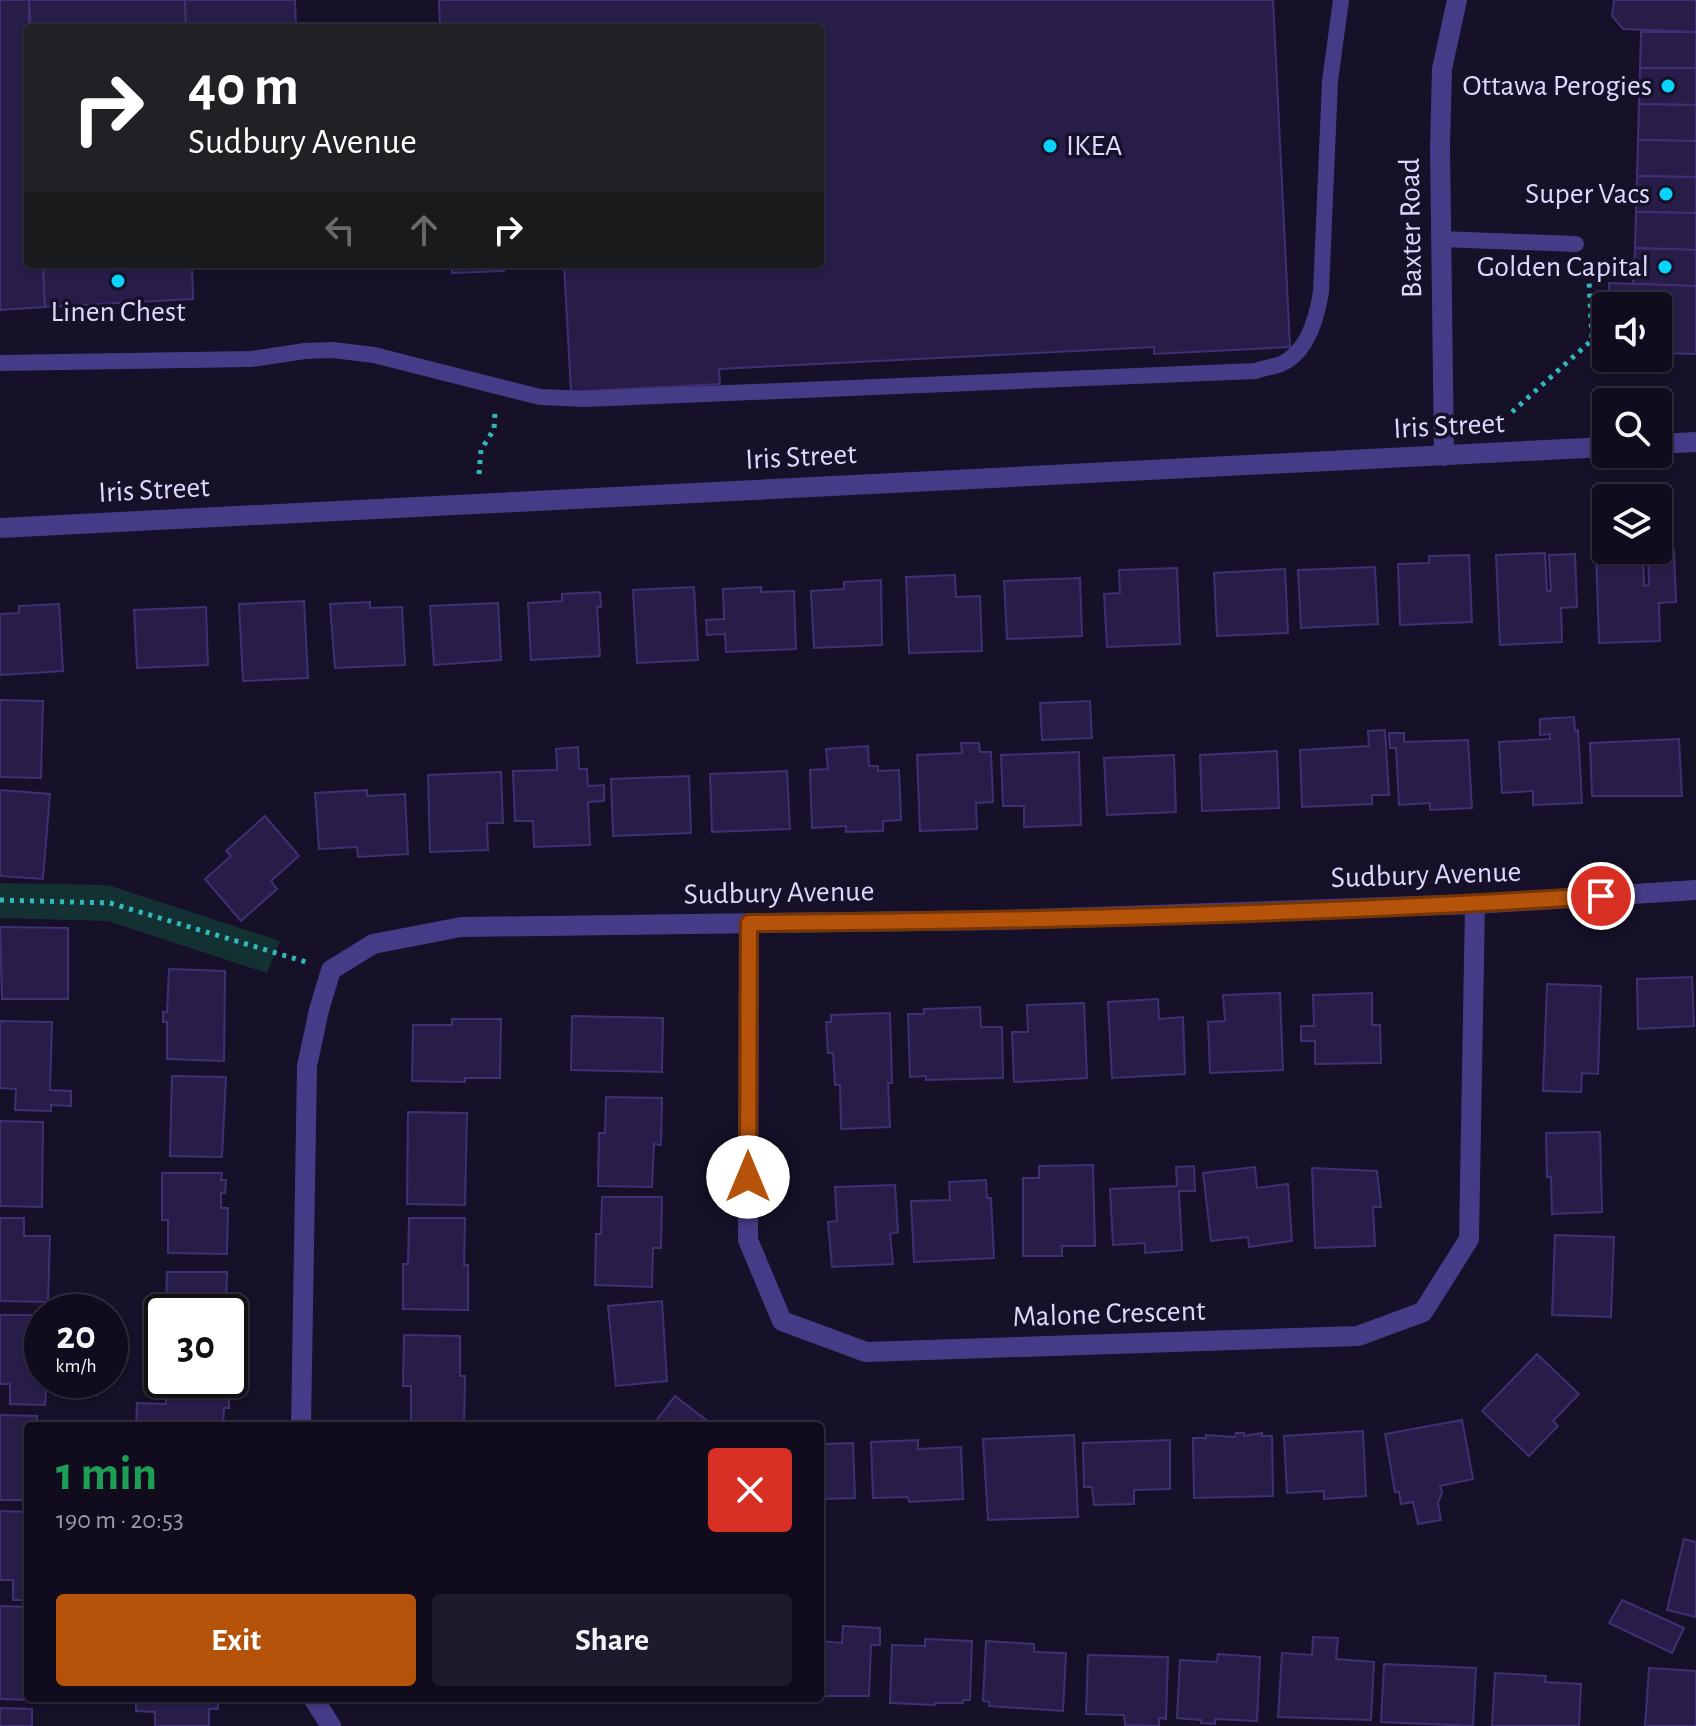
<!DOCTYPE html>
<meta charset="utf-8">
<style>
body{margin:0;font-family:"Alegreya Sans",sans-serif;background:#1e1a2b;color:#f1f3f6;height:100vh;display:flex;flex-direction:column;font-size:30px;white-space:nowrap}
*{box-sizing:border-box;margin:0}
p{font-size:26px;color:#9c9ba4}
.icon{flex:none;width:44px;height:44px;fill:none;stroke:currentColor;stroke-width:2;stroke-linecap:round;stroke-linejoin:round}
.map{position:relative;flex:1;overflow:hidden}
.panel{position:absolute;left:24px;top:1422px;width:800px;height:280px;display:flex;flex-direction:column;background:#100c1e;border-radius:8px;box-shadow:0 2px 6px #0004,0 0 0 2px #302c3c}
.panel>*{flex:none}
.banner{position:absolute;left:24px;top:24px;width:800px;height:244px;border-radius:8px;box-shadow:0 2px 6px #0004,0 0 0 2px #302c3c;background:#202124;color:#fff;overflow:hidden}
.buttons{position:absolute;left:1592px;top:292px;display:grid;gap:16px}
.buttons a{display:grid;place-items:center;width:80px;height:80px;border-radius:8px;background:#100c1e;box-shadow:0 2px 6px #0004,0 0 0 2px #302c3c;font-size:40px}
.speed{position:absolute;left:24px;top:1294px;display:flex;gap:16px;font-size:40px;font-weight:700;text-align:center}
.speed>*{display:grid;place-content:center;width:104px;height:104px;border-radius:50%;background:#100c1e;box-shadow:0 2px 6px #0004,0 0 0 2px #302c3c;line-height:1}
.speed small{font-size:20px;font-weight:400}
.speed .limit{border:4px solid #111;border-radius:12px;background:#fff;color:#111}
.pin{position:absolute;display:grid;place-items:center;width:68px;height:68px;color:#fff;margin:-34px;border:4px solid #fff;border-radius:50%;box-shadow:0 2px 8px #0007}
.me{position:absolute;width:88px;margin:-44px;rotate:0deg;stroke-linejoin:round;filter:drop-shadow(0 0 6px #0008)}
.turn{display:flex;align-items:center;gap:28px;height:168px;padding:0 32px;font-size:36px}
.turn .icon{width:104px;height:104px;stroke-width:2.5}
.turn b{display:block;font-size:56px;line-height:68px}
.lanes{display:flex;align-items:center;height:76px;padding:0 32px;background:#0003;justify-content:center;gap:40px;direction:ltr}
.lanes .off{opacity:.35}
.round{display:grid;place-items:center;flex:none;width:84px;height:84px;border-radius:8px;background:#1e1a2b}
.summary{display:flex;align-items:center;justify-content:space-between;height:136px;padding:0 32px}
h1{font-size:48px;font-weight:600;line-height:60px;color:#1e9e55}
.primary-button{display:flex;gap:16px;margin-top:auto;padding:16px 32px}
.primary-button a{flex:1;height:92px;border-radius:8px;background:#b45309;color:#fff;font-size:32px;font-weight:600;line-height:92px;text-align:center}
.primary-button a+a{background:#1e1a2b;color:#f1f3f6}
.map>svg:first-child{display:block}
.grass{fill:#133132}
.building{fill:#281d48;stroke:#412f74;stroke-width:2}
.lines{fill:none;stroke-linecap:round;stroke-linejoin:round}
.path{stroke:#32b8b8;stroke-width:5;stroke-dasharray:4 6;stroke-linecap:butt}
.service{stroke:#443c86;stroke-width:16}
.minor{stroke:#443c86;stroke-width:20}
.tertiary{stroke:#443c86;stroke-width:20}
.route-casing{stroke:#753606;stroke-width:20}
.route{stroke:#b45309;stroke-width:14}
.poi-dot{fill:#07d3fb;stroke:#161028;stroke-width:3}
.labels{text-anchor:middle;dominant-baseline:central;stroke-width:7;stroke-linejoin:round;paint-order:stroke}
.poi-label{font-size:30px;fill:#ded8fe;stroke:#161028;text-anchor:end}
.street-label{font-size:30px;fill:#ded8fe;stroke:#161028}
</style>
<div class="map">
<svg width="1696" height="1726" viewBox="0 0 1696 1726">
<rect width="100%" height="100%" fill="#161028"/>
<polygon class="grass" points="0,883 108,885 280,941 267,973 108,921 0,918"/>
<g class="building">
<polygon points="0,0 29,0 28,264 43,264 45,307 0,310"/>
<polygon points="29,0 185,0 186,28 31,28"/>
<polygon points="185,0 295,0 296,28 186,28"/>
<polygon points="439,0 1273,0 1290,347 1154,354 1154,347 719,369 720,384 571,392 564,264 820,264 820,28 440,28"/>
<polygon points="1614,0 1696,0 1696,32 1623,29 1612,16"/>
<polygon points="1641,32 1696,32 1696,68 1640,68"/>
<polygon points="1640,68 1696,68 1696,105 1639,104"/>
<polygon points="1639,104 1696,105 1696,141 1638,140"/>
<polygon points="1638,140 1696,141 1696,177 1637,176"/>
<polygon points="1637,176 1696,177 1696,213 1636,212"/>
<polygon points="1636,212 1696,213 1696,250 1635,248"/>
<polygon points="1635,248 1696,250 1696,286 1633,284"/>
<polygon points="43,264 192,264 193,299 45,307"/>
<polygon points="452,264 503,264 504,271 452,273"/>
<polygon points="1609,283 1696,286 1696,354 1658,353 1658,306 1608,306"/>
<polygon points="1643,550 1644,586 1649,585 1648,550 1674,550 1676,602 1659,603 1660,641 1599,643 1596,551"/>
<polygon points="1545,553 1547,591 1551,591 1549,555 1575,554 1577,607 1561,608 1562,642 1500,645 1496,555"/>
<polygon points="1469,555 1472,622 1400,625 1398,564 1429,563 1429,556"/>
<polygon points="1375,567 1378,624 1301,628 1298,570"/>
<polygon points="1177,568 1180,644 1107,647 1104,594 1120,593 1119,570"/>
<polygon points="1285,569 1288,633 1217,636 1214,573"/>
<polygon points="955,575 956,597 980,596 982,651 909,653 906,577"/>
<polygon points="1080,578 1082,636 1007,639 1004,581"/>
<polygon points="881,580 882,645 814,648 811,591 844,589 844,582"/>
<polygon points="694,587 698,660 637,663 633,590"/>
<polygon points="761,587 761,592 794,591 796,649 726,652 725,634 707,635 706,620 724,619 723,589"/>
<polygon points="600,592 601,607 597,607 600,656 531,660 528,603 562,601 562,594"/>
<polygon points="304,601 308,678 243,681 239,604"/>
<polygon points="370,602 370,608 402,607 405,665 335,668 330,604"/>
<polygon points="498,603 501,660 434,665 430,606"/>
<polygon points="59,604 63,671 0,675 0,614 19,613 19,606"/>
<polygon points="206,607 208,665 137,668 134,610"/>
<polygon points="0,700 43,701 41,778 0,777"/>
<polygon points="1090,701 1092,738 1042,740 1040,703"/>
<polygon points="1574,717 1575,731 1578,730 1582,803 1533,805 1533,791 1502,793 1499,742 1550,739 1550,734 1540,735 1540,719"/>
<polygon points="1385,730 1389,795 1372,795 1372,804 1302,807 1300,750 1369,746 1368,731"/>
<polygon points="1389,733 1404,733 1404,742 1468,740 1472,808 1430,810 1430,803 1399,805 1396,748 1390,748"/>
<polygon points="1679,739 1682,796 1592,796 1590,743"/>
<polygon points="961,743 979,743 980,752 991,752 993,802 976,803 977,829 920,831 917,755 962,753"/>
<polygon points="868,746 869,766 878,766 878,771 899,770 901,820 883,821 883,831 846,832 846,826 812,828 810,770 828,769 826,749"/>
<polygon points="578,747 579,769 587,769 588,786 604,785 604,801 588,802 590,845 534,847 533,821 515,821 513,771 557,770 556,749"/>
<polygon points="1277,751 1279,808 1202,811 1200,755"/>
<polygon points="1079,752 1081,825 1024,827 1024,806 1003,806 1001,755"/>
<polygon points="1174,755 1176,812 1107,815 1104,758"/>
<polygon points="787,771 790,829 712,832 710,774"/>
<polygon points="501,772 503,823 487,823 488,850 430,852 428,775"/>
<polygon points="689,776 691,833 613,836 611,779"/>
<polygon points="0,790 50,794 43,879 0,876"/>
<polygon points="367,790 367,796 405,794 408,854 358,857 357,847 319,849 315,793"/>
<polygon points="265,816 299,856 271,881 277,889 241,921 205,879 231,856 226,851"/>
<polygon points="0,927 68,928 68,999 2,999"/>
<polygon points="169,969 225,971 224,1061 167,1059 167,1022 163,1022 163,1012 167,1012"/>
<polygon points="1692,977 1694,1026 1638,1029 1637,979"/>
<polygon points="1547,984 1601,986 1598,1074 1582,1073 1581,1092 1543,1091"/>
<polygon points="1280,993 1283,1070 1210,1073 1208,1022 1225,1021 1223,995"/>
<polygon points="1372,993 1372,1025 1380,1025 1381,1063 1315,1064 1315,1041 1301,1041 1301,1026 1314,1026 1313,995"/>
<polygon points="1158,999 1159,1019 1183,1017 1185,1074 1112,1078 1108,1002"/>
<polygon points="1084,1003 1087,1078 1014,1082 1012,1032 1028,1032 1027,1005"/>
<polygon points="980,1007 981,1027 1002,1027 1003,1078 926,1080 926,1076 910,1077 908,1014 924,1014 924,1009"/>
<polygon points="890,1013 892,1083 888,1083 890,1127 841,1129 840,1085 835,1085 833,1053 828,1053 826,1022 831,1022 831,1015"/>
<polygon points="572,1016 663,1018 662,1072 571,1070"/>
<polygon points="452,1019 501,1019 500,1078 465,1078 465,1082 412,1081 413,1025 452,1025"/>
<polygon points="0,1021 52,1022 50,1090 71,1091 71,1106 51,1105 51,1111 15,1110 16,1089 0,1088"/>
<polygon points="172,1076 226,1077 222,1157 170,1156"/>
<polygon points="606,1097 662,1098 661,1145 654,1144 652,1187 598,1186 599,1133 605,1133"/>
<polygon points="408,1112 467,1113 465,1205 407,1204"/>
<polygon points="0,1121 43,1122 42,1207 0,1206"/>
<polygon points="1600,1132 1602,1212 1552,1214 1551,1177 1547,1177 1546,1133"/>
<polygon points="1093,1165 1095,1246 1062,1246 1062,1256 1023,1256 1023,1178 1039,1178 1039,1166"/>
<polygon points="1194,1166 1195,1191 1179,1191 1182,1250 1145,1253 1145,1243 1113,1245 1110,1189 1177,1186 1176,1167"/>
<polygon points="1255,1167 1257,1188 1288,1184 1292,1241 1249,1247 1248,1237 1211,1241 1203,1173"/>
<polygon points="1312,1168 1377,1171 1381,1207 1373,1207 1375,1246 1315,1248"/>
<polygon points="162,1173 222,1173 221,1180 226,1180 225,1193 221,1193 221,1208 228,1208 227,1254 168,1253 168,1220 162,1220"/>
<polygon points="986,1180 987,1198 991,1198 994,1258 914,1262 911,1201 950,1200 949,1182"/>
<polygon points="895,1185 898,1232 890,1234 893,1264 832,1267 828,1222 837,1221 835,1187"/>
<polygon points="602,1197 662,1197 661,1248 653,1248 652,1287 595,1285 596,1234 601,1234"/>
<polygon points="0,1218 24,1218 24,1236 50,1236 48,1302 0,1301"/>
<polygon points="409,1218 465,1218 464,1265 468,1265 468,1310 403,1309 403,1264 408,1264"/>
<polygon points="1555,1235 1614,1237 1611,1317 1552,1315"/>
<polygon points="167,1272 227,1272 226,1312 166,1312"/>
<polygon points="662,1301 667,1381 616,1386 608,1306"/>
<polygon points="0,1315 42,1315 42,1380 47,1380 45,1405 10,1404 10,1384 0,1384"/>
<polygon points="404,1335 460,1336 460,1376 465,1376 464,1426 411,1425 411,1386 403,1386"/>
<polygon points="1537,1354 1579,1394 1553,1421 1558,1426 1529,1456 1482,1411"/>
<polygon points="166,1380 229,1380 229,1408 224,1408 223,1426 136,1426 137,1403 166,1404"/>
<polygon points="675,1396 714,1426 652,1426"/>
<polygon points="0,1415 37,1416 37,1426 28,1426 28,1500 0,1500"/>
<polygon points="1462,1420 1473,1479 1440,1486 1442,1493 1438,1503 1441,1520 1418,1524 1413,1502 1401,1504 1399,1492 1395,1492 1385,1434"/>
<polygon points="1363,1431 1366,1496 1324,1499 1324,1491 1287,1493 1284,1436"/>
<polygon points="1236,1433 1244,1433 1244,1436 1262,1433 1262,1436 1272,1436 1273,1496 1194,1498 1193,1438 1206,1438 1206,1435 1235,1437"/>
<polygon points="1074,1435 1078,1517 988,1520 983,1439"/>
<polygon points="918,1440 918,1449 961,1447 963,1499 909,1502 908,1497 873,1498 871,1442"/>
<polygon points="1170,1440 1170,1489 1134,1490 1134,1504 1094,1505 1092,1487 1084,1487 1083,1443"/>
<polygon points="853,1443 855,1498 820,1499 820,1444"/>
<polygon points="0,1511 28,1512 28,1600 13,1600 13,1580 0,1580"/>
<polygon points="1684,1539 1696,1542 1696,1617 1667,1610"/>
<polygon points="1622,1600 1684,1628 1672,1653 1609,1623"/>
<polygon points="0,1606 28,1607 28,1698 32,1700 0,1699"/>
<polygon points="843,1626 880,1628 880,1645 871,1645 869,1696 820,1696 820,1641 842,1643"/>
<polygon points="1313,1637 1338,1638 1336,1659 1374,1662 1371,1720 1278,1717 1282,1653 1312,1655"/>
<polygon points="925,1639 972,1641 970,1700 963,1700 963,1703 935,1703 935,1705 890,1703 892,1645 925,1646"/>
<polygon points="986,1641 1034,1644 1034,1652 1066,1653 1063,1711 989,1706 989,1702 983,1701"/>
<polygon points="1218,1654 1260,1657 1257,1721 1215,1719 1215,1724 1201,1723 1201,1720 1177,1718 1180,1660 1217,1662"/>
<polygon points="1088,1655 1168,1657 1166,1719 1159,1718 1159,1726 1125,1725 1124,1715 1086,1714"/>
<polygon points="1384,1664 1476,1668 1473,1726 1381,1722"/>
<polygon points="1649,1668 1696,1671 1696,1726 1645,1726"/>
<polygon points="1495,1673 1546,1676 1545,1682 1581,1684 1579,1726 1492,1726"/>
<polygon points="136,1698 218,1698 218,1709 209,1709 209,1726 155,1726 155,1712 136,1711"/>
<polygon points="0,1708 32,1709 32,1726 0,1726"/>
</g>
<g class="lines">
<g class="path">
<polyline points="1512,412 1592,340 1589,281 1585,270"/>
<polyline points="479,474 481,450 494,429 495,412"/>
<polyline points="0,900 110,903 306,962"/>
</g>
<g class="service">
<polyline points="1441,239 1576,244"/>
<path d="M0,363L251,359L305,351L333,350L374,355L540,397L586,399L1255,371C1263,368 1273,367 1281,364C1307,353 1317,317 1321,292L1330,81L1341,0"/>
</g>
<g class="minor">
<polyline points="1444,456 1440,146 1442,69 1457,0"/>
<polyline points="749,923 748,1240 782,1321 866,1352 1358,1336 1423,1312 1469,1239 1475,904"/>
<polyline points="301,1426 307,1066 319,1010 331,970 373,944 461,927 1004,920 1475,904 1696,890"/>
<polyline points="313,1698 331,1726"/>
</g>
<g class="tertiary">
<polyline points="1658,444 1696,442"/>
<polyline points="0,528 1606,447"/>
</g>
</g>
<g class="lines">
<defs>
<path id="route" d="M748,1177L749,923C1033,921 1318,914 1601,896"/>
</defs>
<use href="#route" class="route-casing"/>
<use href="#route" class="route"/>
</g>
<g class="poi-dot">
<circle cx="1668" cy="86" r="8"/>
<circle cx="1050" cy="146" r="8"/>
<circle cx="1666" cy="194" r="8"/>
<circle cx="1665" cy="267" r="8"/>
<circle cx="118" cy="281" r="8"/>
</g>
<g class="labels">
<g class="poi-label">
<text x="1652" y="86">Ottawa Perogies</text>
<text x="1066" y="146" text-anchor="start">IKEA</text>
<text x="1650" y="194">Super Vacs</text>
<text x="1649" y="267">Golden Capital</text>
<text x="118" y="312" text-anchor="middle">Linen Chest</text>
</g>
<g class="street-label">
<text transform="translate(1411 228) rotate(-91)">Baxter Road</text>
<text transform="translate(1449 426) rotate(-3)">Iris Street</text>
<text transform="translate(801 457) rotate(-3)">Iris Street</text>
<text transform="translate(154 490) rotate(-3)">Iris Street</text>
<text transform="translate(1426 875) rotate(-2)">Sudbury Avenue</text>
<text transform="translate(779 893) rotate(-1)">Sudbury Avenue</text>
<text transform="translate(1109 1314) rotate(-2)">Malone Crescent</text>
</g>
</g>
</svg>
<div class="buttons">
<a><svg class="icon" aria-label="sound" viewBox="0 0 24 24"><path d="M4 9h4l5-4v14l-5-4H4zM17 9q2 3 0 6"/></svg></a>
<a><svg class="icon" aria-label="search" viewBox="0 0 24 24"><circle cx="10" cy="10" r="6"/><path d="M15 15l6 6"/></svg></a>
<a><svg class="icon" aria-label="layers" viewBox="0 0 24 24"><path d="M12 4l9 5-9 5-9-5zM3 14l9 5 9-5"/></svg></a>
</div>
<div class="speed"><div>20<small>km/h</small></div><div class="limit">30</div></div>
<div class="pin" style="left:1601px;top:896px;background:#d93025"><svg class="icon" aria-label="arrive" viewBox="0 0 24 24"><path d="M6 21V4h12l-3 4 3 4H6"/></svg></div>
<svg class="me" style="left:748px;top:1177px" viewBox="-20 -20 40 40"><circle r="19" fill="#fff"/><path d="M0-13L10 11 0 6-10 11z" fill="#b45309"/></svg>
<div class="banner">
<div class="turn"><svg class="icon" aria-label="right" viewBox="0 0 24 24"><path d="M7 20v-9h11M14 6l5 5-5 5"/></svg><div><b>40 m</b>Sudbury Avenue</div></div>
<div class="lanes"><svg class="icon off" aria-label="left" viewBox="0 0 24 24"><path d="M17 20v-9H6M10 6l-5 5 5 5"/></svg><svg class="icon off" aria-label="ahead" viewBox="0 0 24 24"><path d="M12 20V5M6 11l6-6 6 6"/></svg><svg class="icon" aria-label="right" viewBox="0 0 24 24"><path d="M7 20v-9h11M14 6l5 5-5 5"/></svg></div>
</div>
<section class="panel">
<div class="summary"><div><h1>1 min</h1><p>190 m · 20:53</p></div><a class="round" style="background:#d93025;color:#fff"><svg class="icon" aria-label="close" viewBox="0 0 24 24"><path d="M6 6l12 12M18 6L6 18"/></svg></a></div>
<div class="primary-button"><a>Exit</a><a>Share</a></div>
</section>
</div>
